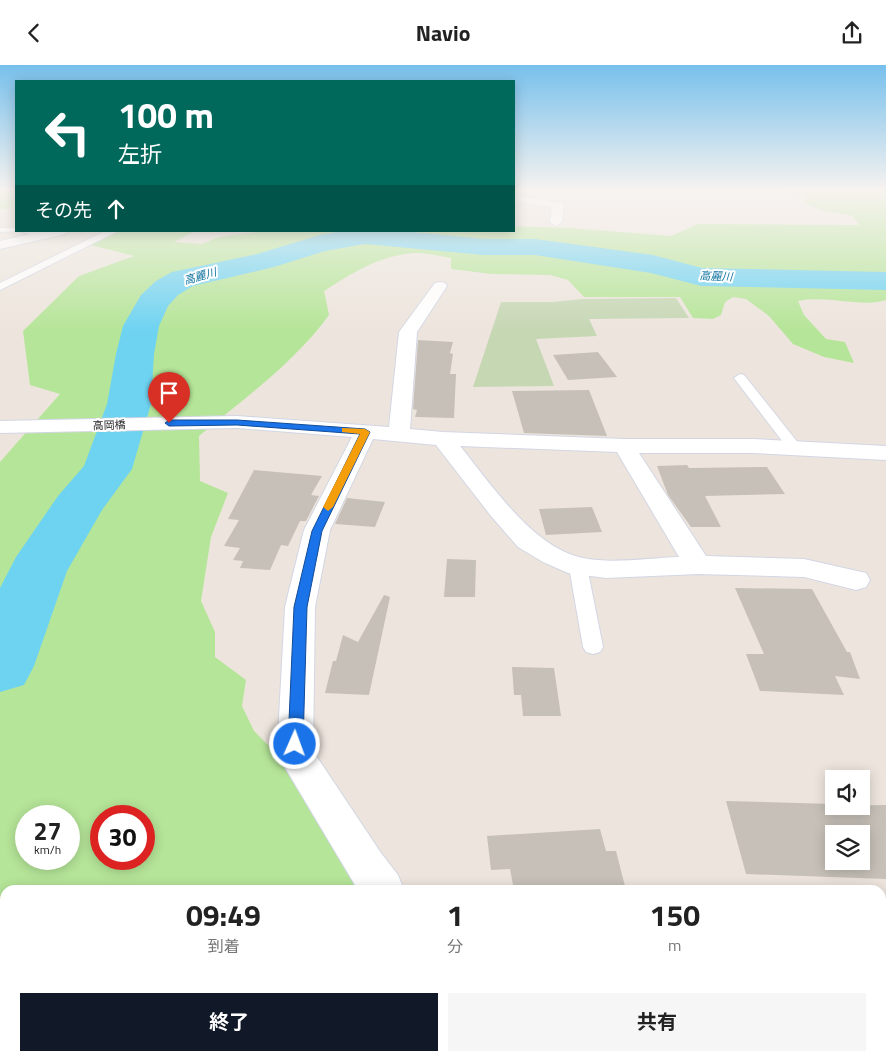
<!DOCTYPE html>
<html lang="ja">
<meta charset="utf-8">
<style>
body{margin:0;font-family:"Titillium Web","Noto Sans JP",sans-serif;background:#f6f6f6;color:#222;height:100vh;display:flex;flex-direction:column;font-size:19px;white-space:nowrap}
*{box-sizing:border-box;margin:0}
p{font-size:16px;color:#767676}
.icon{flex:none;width:28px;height:28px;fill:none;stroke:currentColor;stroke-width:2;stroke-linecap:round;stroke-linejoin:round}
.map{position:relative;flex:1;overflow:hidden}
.details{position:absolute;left:0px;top:820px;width:886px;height:176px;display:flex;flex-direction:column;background:#fff;border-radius:15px 15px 0 0;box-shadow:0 2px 12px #0003}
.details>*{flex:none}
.hud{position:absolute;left:15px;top:15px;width:500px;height:152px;border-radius:0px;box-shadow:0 2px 12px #0003;background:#00695c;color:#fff;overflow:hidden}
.buttons{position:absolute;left:825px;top:705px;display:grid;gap:10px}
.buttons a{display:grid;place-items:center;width:45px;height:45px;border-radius:0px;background:#fff;box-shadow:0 2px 12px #0003;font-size:25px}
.speed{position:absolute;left:15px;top:740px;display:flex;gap:10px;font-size:25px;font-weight:700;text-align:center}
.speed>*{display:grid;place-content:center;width:65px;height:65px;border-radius:50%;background:#fff;box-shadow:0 2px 12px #0003;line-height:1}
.speed small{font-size:12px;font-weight:400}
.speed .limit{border:8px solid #d22;background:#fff;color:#111}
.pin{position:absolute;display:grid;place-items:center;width:42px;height:42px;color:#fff;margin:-51px -21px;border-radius:50% 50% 50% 0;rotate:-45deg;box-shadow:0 0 5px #0007}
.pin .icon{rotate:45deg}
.me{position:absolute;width:55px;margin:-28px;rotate:2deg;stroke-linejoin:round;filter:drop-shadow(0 0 4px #0008)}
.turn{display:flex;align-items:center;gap:18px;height:105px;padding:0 20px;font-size:22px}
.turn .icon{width:65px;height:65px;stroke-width:2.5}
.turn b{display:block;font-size:35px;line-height:42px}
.then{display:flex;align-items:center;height:48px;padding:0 20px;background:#0003;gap:10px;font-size:19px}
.eta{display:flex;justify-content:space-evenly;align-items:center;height:85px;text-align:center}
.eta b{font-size:30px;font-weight:700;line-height:35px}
.cta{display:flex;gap:10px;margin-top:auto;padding:10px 20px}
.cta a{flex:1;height:58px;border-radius:0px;background:#111827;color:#fff;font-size:20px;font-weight:700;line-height:58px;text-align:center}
.cta a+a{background:#f6f6f6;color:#222}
header{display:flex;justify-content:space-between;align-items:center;height:65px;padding:0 20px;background:#fff;font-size:22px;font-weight:700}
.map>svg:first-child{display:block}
.green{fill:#b5e598;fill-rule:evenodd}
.cemetery{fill:#c6d7b4}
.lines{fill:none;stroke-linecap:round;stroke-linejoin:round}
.river{fill:#6ed3f1;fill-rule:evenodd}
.building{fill:#c6c0b8;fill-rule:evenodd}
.lane-casing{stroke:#d2d6e4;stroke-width:2}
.street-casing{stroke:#d2d6e4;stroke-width:2}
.lane{fill:#fff;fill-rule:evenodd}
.street{fill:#fff;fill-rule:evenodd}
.route{fill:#1a73e8;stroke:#114b97}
.slow{fill:#f59e0b}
.labels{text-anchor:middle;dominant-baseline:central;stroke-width:4;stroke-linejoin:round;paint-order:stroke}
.far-water-label{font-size:11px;font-style:italic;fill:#0b729f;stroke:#fff}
.far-street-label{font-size:11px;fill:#2b2b2b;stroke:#fff}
</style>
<header><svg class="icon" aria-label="back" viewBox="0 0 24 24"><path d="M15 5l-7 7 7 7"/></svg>Navio<svg class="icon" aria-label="share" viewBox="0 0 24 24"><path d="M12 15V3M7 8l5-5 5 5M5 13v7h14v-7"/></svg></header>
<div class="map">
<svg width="886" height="996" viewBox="0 0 886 996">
<rect width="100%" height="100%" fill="#ede5dd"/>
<g class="green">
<polygon points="16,126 16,141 0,145 0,126"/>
<path d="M784,126H886V235C862,243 827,230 798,236L804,250L826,274L845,277L854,298L824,292L793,279L769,251L746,234L733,232L725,237L721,250L713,254L693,253L680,232H584L568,215L550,210L492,209L451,204V193C440,191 427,188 416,188C380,190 354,207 324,226L329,250C294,298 245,333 199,371L200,416L228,428L211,472L201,536L215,567V592L246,615L242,641L254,666L282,694L375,825H5V991H394V996H0V397L60,329L30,320L23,266L79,211L134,191L87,179L116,166H195L174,177L202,179L219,172L263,166H514V161L569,163L671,171L698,159L859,160L853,151L822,145L804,138V133ZM26,751H69V794H26ZM101,751H144V794H101Z"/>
</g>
<polygon class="cemetery" points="676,233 689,253 589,254 597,271 536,274 554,321 473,322 501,237 552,237 583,234"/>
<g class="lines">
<polygon class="river" points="342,166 403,166 484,174 535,174 653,190 702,203 886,207 886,225 701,221 651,208 535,190 484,190 365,179 325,186 274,202 193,221 178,230 168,241 159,261 154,289 151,339 132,404 102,445 67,506 34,601 24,620 0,627 0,523 16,492 58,431 84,401 107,339 116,289 123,261 141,230 156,216 172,207 257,189 320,170"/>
</g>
<g class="building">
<polygon points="418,275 453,277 450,288 453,289 450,309 456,309 454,353 415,352 417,345 413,344"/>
<polygon points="598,287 617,312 568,315 553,290"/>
<polygon points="589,325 607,371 524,368 512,326"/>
<polygon points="687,400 689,403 767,402 785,429 705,431 721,462 691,462 668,430 657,401"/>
<polygon points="254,405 322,411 311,430 319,431 306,456 300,456 288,481 281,480 270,505 240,503 243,496 233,495 240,483 224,481 239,455 228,454"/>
<polygon points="347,433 385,437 375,462 335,459"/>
<polygon points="592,442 602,467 546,470 539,444"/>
<polygon points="447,494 476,495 475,532 444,532"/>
<polygon points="735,523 812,524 847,587 850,587 860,614 835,611 844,630 760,626 746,589 764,589"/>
<polygon points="384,530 390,532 369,630 325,628 333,596 336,596 343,570 358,577"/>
<polygon points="512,602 554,603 561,651 523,651 521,630 514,630"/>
<path d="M726,736L834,739V741L886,740V814L746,809ZM834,769H861V796H834Z"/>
<polygon points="600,764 606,786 616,786 626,825 514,825 510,804 491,805 487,771"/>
</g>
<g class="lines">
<defs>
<g id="lane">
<polygon points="0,163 16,163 16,166 19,166 0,167"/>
<polygon points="19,166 36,166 46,170 42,172"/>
<polygon points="105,166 118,166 0,225 0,218"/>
<polygon points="740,309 744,310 799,379 801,382 799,385 789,385 734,313"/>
<polygon points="578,496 584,498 587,502 603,582 600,587 593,589 586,587 583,582 569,502 572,498"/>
</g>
<g id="street">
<polygon points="514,130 562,138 564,140 562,157 556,161 550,157 552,142 514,136"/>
<polygon points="43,166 67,166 65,169 0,184 0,176"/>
<path d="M440,217L445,218L447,221L417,267L410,364L443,367L624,374H753L886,381V395L753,388H639L706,491L804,494L866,508L870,515L866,522L856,525L804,512L698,509L606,513L568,508L543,497L518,482L491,451L436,380L373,374L330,465L315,542L313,686L381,788L398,810L404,825H358L277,689L285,542L304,465L352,372L237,363L0,368V356L237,351L389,362L399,267L435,218ZM460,381L617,387L679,492C650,493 612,499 583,493C533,483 491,419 460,381Z"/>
<polygon points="385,991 435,991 434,996 384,996"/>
</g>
</defs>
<use href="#lane" class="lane-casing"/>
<use href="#street" class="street-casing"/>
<use href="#lane" class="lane"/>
<use href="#street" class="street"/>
</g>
<linearGradient id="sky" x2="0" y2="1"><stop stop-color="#77c0ec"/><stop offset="0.47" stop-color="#f7f3f0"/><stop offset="1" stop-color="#f7f3f0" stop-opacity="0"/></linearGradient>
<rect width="886" height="266" fill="url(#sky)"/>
<polygon class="route" points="237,355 365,364 370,367 322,466 307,542 303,679 300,683 295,685 290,683 288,679 294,542 312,466 360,369 237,360 169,361 165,358 169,355"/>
<polygon class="slow" points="342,363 365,364 370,367 333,442 328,446 323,442 360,369 342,367"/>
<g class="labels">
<g class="far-water-label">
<text transform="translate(200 211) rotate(-16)">高麗川</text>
<text transform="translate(716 211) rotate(3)">高麗川</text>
</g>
<g class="far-street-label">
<text transform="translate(109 360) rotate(-2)">高岡橋</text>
</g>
</g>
</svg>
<div class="buttons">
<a><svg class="icon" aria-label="sound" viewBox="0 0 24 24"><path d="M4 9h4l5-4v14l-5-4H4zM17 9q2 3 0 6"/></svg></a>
<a><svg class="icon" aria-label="layers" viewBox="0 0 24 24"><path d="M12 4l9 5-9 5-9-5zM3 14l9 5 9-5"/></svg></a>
</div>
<div class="speed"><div>27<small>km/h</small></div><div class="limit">30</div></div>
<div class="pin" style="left:169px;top:358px;background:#d93025"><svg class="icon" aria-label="arrive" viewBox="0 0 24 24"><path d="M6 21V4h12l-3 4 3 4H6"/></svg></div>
<svg class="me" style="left:295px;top:679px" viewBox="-20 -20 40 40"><circle r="17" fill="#1a73e8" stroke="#fff" stroke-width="3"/><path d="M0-11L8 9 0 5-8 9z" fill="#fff"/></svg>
<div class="hud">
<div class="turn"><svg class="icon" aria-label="left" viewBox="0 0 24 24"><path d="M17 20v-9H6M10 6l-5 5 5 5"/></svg><div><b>100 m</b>左折</div></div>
<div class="then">その先<svg class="icon" aria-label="ahead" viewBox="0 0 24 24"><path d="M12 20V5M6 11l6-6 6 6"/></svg></div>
</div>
<section class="details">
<div class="eta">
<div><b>09:49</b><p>到着</p></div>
<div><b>1</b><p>分</p></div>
<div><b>150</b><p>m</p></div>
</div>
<div class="cta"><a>終了</a><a>共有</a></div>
</section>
</div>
